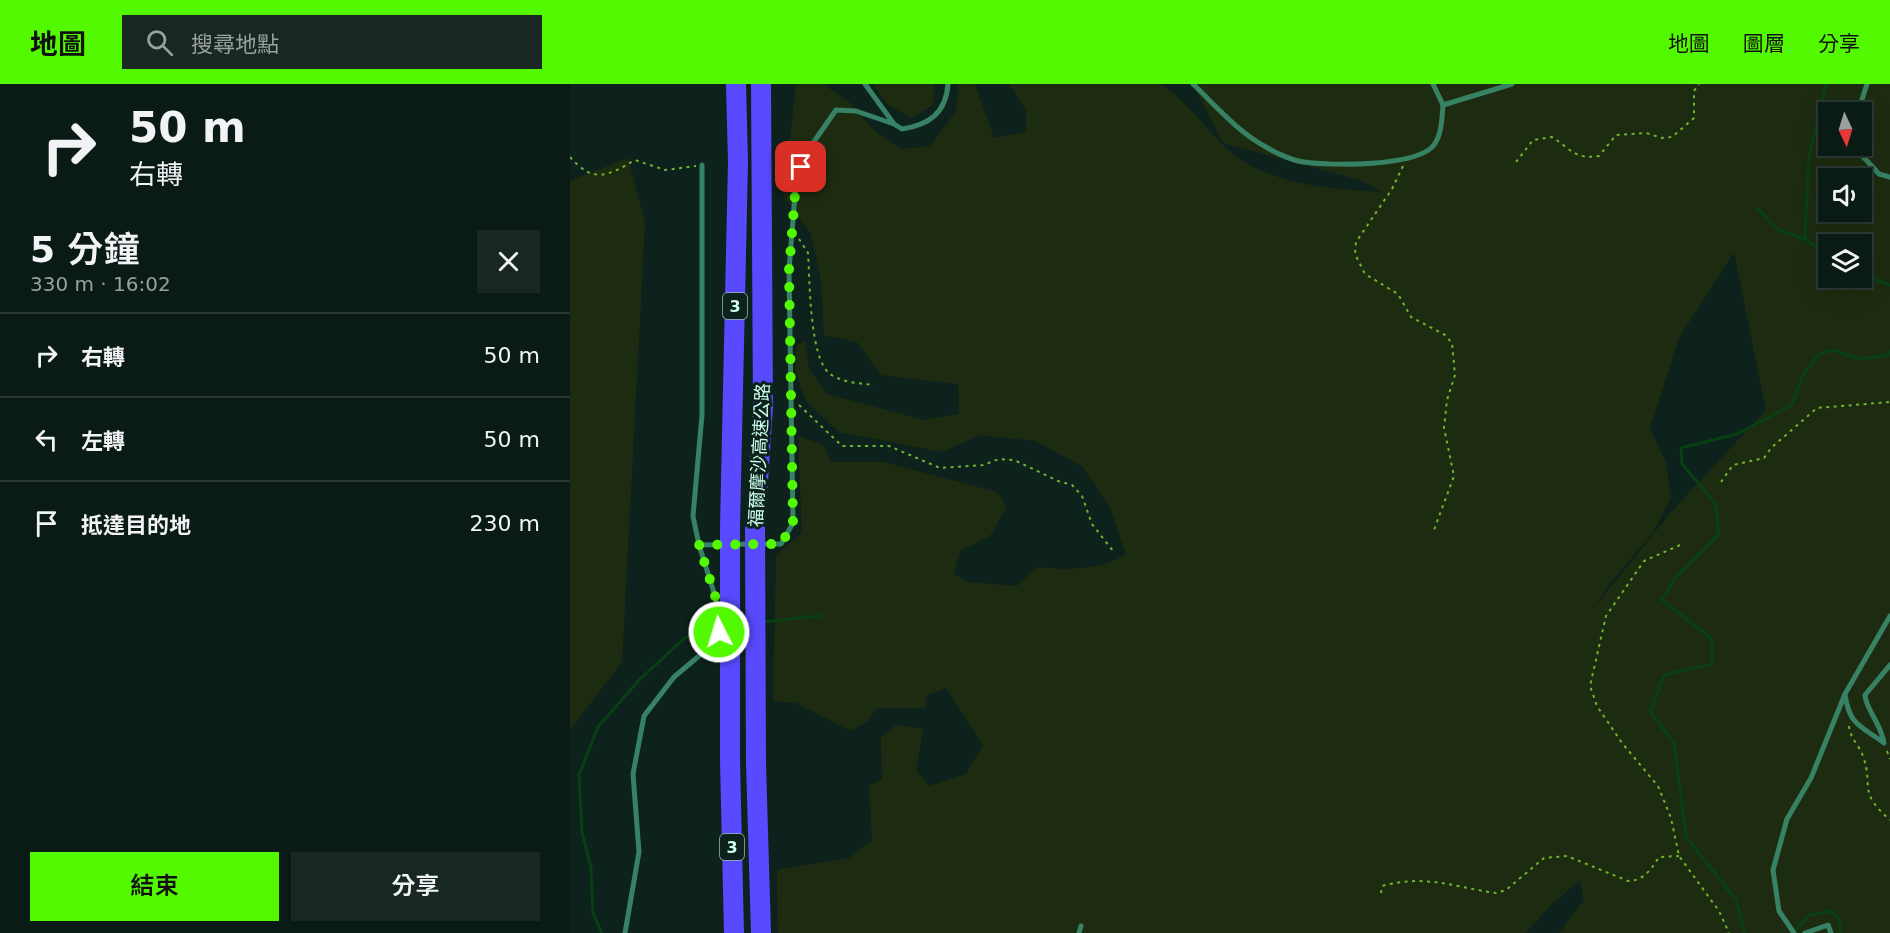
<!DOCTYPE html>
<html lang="zh-TW">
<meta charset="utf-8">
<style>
body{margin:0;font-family:"DejaVu Sans","Noto Sans TC",sans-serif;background:#182722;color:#f1f3f6;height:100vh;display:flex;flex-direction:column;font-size:22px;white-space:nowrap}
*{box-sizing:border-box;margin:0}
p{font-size:20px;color:#99a1a0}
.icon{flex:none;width:33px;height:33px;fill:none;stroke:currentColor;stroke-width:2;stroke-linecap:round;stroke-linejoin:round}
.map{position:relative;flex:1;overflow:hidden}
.details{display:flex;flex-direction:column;background:#0a1a15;width:570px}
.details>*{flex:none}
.hud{background:#0a1a15;color:#f1f3f6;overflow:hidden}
.needle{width:39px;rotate:176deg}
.tools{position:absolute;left:1248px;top:18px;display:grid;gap:12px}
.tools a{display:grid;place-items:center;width:54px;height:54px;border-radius:0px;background:#0a1a15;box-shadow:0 6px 24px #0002,0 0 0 2px #2a3834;font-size:30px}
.pin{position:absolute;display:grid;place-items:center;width:51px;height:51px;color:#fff;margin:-26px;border-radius:12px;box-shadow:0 3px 9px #0006}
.me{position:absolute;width:66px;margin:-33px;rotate:355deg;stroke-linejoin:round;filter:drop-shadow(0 0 4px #0008)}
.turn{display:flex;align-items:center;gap:21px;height:126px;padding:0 30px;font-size:27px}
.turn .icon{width:78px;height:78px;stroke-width:2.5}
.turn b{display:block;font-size:42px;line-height:51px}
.round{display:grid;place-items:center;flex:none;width:63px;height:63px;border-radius:0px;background:#182722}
.head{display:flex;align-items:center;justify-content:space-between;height:102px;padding:0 30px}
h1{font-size:36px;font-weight:600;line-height:45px}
.primary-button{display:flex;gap:12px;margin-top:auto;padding:12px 30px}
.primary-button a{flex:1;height:69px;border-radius:0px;background:#53f900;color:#111;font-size:24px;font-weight:600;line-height:69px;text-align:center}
.primary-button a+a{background:#182722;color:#f1f3f6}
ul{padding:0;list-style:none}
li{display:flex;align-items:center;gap:18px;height:84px;padding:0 30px;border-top:2px solid #2a3834}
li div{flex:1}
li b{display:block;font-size:22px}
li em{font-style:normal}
header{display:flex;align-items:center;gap:36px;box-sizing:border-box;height:84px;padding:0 30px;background:#53f900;color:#111}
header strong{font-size:28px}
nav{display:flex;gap:33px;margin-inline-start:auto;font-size:21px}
.search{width:420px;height:54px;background:#182722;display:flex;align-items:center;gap:15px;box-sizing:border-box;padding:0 21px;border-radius:0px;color:#99a1a0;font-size:22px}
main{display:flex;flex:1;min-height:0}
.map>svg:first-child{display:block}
.green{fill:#1d2c10;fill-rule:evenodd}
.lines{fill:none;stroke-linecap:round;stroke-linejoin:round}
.stream{stroke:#084014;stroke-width:3}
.path{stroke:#6fb52c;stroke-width:2;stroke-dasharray:3 4.5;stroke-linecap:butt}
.lane{stroke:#378264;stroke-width:5}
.highway{stroke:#5949ff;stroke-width:20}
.highway-bridge{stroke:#5949ff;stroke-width:20}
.route{stroke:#53f900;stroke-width:10;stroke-dasharray:0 18}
.labels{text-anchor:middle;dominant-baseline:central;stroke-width:6;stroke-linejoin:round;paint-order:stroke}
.shield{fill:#0d221c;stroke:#94bdb0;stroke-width:1.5}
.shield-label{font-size:16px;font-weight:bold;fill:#ceffef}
.street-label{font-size:18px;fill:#ceffef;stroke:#0d221c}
</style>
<header>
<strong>地圖</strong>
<div class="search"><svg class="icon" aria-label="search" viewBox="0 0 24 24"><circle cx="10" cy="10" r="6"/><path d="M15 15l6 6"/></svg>搜尋地點</div>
<nav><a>地圖</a><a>圖層</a><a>分享</a></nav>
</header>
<main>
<section class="details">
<div class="hud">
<div class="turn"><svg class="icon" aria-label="right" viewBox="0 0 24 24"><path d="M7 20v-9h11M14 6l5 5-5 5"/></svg><div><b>50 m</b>右轉</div></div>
</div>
<div class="head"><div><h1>5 分鐘</h1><p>330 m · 16:02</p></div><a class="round"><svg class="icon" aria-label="close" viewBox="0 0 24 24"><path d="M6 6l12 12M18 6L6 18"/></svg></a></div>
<ul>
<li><svg class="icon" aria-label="right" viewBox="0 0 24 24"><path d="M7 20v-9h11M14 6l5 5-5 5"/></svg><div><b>右轉</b></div><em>50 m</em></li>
<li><svg class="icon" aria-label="left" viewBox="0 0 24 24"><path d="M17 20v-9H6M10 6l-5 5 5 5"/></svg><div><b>左轉</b></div><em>50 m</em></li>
<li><svg class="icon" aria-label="arrive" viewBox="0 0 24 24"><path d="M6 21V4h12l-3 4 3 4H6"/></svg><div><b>抵達目的地</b></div><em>230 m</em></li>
</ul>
<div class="primary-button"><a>結束</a><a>分享</a></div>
</section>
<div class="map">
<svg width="1320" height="849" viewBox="0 0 1320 849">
<rect width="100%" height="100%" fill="#0d221c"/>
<g class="green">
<path d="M226,0H253L279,18L307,49L331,65L360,62L386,27L389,0H405L424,54L456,48V26L439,0H590C615,15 635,44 656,64C696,101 760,105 812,108L790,96L653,59L623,0H1320V849H989L1014,816L1010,796L980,822L956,849H208L207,786L280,774L302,756L299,702L312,695L311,653L326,641L353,645L346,686L359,702L396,690L413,661L376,604L357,611L355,624H307L298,637L281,647L226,619L203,617L206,471L232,449L228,352L254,361L261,378H314L427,408L437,423L420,452L390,467L384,489L397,498L447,502L466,483C503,486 522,487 556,471L540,423L512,382L465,357L410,351L372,368L269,348L236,317L225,287L226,262L235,256L239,284L257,310L354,336L389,330L388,300L311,291L287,258L254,251L251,198L241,150L214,113ZM1258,28H1292V62H1258ZM1258,94H1292V128H1258ZM1258,160H1292V194H1258ZM1164,168L1196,326L1102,427L1024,524L1040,499L1082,450L1101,414L1096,379L1080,344L1109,254Z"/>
<polygon points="303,0 365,0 363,21 341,34 317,20"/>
<polygon points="58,74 75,139 52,578 0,646 0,97"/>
</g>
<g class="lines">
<g class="stream">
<polyline points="1256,0 1239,73 1235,155 1258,171"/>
<polyline points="1187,124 1207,145 1235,155"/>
<polyline points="1292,191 1320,201"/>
<polyline points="192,538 250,532"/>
<polyline points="1224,848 1239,831 1262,827 1269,835 1270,849"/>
<polyline points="32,849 23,829 21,784 12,748 9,691 28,643 69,596 115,554 133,545 150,543"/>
<polyline points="1175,849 1166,816 1116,753 1104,659 1080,628 1094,591 1142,580 1142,555 1092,516 1105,494 1149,450 1145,419 1112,380 1111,364 1167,350 1222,321 1233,291 1249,270 1263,266 1290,275 1318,271 1320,267"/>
</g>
<g class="path">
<path d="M0,73C24,100 37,92 65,76L95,86L126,82"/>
<path d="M946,78L963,56L982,53C1001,65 1005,76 1029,72L1046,51L1076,49L1092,54L1102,53L1124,34V7L1129,0"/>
<polyline points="833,82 822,105 786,158 785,170 795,190 828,210 841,233 875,251 882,259 885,291 877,316 874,344 884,392 864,446"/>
<path d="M229,155L238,169C240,195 239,274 260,290C273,299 289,299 304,301"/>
<polyline points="229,321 272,362 319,362 370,384 413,381 429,375 444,376 488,397 502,401 512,412 522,440 543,467"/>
<polyline points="1151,398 1163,381 1194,374 1201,364 1247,324 1320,318"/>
<polyline points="1110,461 1074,477 1036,532 1020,602 1027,622 1052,659 1088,702 1101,734 1109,772 1149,827 1159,849"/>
<path d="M1279,642C1280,654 1289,661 1293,672C1304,704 1287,707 1320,736"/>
<polyline points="1317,667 1320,675"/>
<path d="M811,809L812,802C855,790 884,803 926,809L936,806L974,774L997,772L1058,797C1073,797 1081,786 1089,773L1109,772"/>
</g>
<g class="lane">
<path d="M295,0L324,40L332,45C359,41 376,29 378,0"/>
<path d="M623,0C646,22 668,48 696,63C706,69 723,77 734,78C761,82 847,83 864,61C872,50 872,33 873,21"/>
<polyline points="863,0 873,21 942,0"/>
<polyline points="1288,28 1297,0"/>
<polyline points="1288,62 1288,67 1309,90 1320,93"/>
<polyline points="132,81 132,331 123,432 129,461 181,460"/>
<polyline points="190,460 211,460 223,439 219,186 226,98 236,69 266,26 286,27 324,40"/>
<path d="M1275,611C1280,642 1290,641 1314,659C1311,639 1295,624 1295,611L1320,581"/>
<polyline points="55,849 69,768 63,690 74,632 104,593 142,561 149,548 146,515 129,461"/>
<polyline points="509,849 511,842"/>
<polyline points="1224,849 1209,827 1203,786 1217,735 1241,694 1275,610 1320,532"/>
<polyline points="1235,849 1258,841 1261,849"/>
</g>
<g class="highway">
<polyline points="185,442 193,322 191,0"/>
<polyline points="160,443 168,78 166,0"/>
<polyline points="160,676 164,849"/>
<polyline points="186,679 191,849"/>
</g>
<g class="highway-bridge">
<polyline points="185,442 186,679"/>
<polyline points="160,676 160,443"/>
</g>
</g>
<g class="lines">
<polyline class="route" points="149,548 146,515 129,461 211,460 223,440 219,186 226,98 231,83"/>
</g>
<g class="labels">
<g class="shield">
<rect x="153" y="209" width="24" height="26" rx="4.5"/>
<rect x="150" y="750" width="24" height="26" rx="4.5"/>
</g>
<g class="shield-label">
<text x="165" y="222">3</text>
<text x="162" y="763">3</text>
</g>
<g class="street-label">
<text transform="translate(189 371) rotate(-87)">福爾摩沙高速公路</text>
</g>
</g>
</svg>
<div class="tools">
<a><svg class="needle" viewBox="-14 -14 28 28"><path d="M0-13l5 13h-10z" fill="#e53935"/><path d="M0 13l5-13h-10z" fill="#99a1a0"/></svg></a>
<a><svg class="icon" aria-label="sound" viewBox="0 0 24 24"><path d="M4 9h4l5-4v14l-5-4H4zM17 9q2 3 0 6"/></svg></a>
<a><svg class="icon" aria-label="layers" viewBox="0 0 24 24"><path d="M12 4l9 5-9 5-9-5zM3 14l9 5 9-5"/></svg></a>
</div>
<div class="pin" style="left:231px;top:83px;background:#d93025"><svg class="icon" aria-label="arrive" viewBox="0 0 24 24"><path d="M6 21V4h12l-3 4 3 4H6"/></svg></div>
<svg class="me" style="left:149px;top:548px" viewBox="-20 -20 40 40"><circle r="17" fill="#53f900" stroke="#fff" stroke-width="3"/><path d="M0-11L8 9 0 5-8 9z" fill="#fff"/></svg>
</div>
</main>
